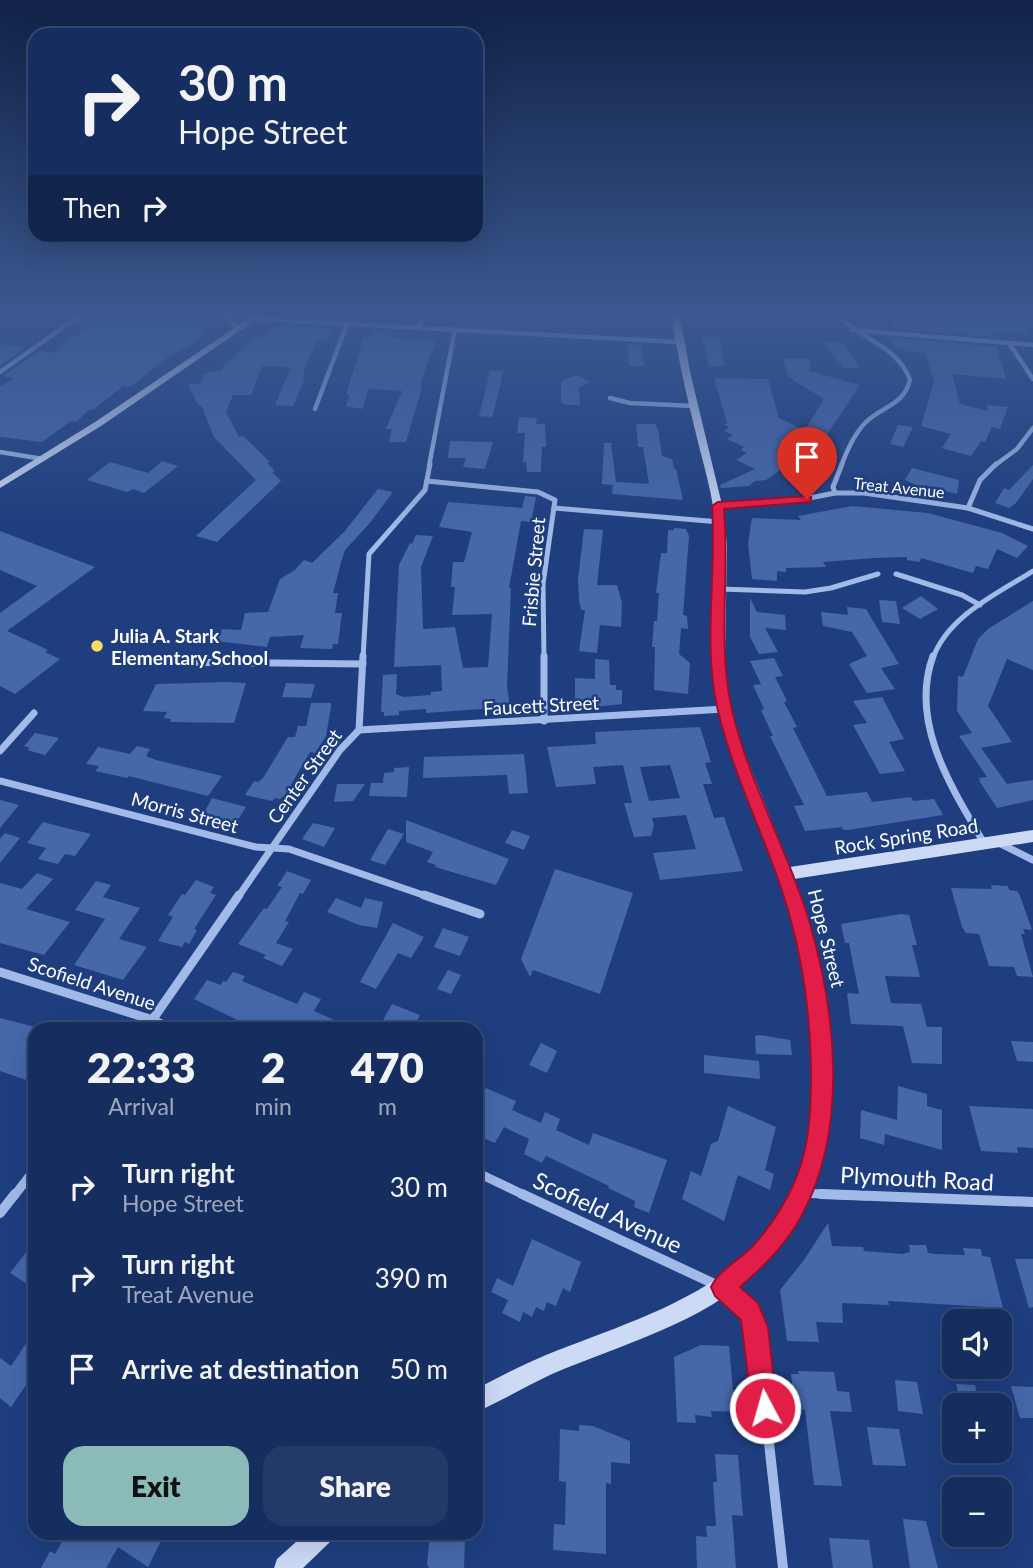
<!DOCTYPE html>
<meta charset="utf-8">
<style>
body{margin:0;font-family:Lato,sans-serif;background:#233a68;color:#f1f3f6;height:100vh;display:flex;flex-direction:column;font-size:26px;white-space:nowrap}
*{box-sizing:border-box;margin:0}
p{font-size:23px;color:#9ea8bd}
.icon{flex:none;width:38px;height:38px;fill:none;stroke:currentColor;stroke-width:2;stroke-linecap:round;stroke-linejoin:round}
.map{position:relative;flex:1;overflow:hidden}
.side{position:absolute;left:28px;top:1022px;width:455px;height:518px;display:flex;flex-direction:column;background:#162e5f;border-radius:21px;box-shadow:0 7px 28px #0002,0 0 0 2px #354a74}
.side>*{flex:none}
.hud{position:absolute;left:28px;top:28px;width:455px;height:214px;border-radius:21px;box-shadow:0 7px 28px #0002,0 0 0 2px #354a74;background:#162e5f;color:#f1f3f6;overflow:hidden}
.buttons{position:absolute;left:942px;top:1309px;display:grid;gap:14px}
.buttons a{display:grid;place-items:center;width:70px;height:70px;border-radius:14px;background:#162e5f;box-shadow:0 7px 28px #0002,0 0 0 2px #354a74;font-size:35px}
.pin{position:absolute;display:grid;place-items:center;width:60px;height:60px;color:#fff;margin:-72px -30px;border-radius:50% 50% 50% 0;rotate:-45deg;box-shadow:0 0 7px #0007}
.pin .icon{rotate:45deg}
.me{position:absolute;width:77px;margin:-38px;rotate:354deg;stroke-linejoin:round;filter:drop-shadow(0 0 5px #0008)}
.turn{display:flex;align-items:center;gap:24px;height:147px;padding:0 35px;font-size:32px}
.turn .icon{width:91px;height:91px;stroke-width:2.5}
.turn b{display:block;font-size:49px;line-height:60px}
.then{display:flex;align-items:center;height:66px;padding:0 35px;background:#0003;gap:14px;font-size:26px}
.eta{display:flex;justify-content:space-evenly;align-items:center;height:119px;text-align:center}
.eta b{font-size:42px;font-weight:800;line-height:49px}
.action{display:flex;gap:14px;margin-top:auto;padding:14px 35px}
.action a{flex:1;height:80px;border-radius:21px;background:#8bbbb9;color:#111;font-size:28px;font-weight:800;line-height:80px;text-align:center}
.action a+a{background:#233a68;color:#f1f3f6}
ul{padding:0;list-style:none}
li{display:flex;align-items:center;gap:21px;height:91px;padding:0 35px}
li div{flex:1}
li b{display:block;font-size:26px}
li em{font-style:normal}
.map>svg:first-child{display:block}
.building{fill:#4668a9;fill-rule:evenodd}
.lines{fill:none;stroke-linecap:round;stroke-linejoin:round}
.street-far4{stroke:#a2bae8;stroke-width:4.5}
.street-far3{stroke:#a2bae8;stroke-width:5}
.street-far2{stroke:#a2bae8;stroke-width:7}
.street-far1{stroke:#a2bae8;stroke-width:9}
.street{stroke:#a2bae8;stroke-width:10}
.secondary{fill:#cddaf6;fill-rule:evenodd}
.rail{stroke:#fff;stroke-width:3.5;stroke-dasharray:8 3.5;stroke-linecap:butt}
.route{fill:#e11d48;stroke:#92132f;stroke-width:2}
.poi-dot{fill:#f7dc61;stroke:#1e3e7f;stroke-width:2.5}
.labels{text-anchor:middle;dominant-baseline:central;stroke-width:5;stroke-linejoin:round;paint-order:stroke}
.far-street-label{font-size:16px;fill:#fff;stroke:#1e3e7f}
.street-label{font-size:19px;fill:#fff;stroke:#1e3e7f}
.poi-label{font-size:19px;font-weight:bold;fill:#fff;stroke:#1e3e7f;text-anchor:start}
.near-street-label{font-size:23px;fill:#fff;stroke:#1e3e7f}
</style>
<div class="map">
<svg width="1033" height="1568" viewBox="0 0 1033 1568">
<rect width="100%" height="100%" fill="#1e3e7f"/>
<g class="building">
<polygon points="90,312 141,312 213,319 201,329 209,331 189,347 171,355 130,387 123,386 93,410 90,409 76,422 71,421 42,442 0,437 0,387 14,378 3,376 39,351 52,353 92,323 80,321"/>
<polygon points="896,314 1024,322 1028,335 993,332 994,337 891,328 890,317 897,317"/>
<polygon points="287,326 333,328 329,339 318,339 303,372 305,372 303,378 305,378 293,406 275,405 291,367 262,366 251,395 233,395 226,412 239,437 243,436 270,462 267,463 275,471 272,472 281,481 217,542 196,536 256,480 214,437 201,405 198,405 188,384 199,384 205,373 221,371 226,362 232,359 249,342 256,337 263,338 272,328"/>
<polygon points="375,330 394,331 390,338 436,340 421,382 422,387 406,442 389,442 392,429 386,429 402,391 369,389 362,409 346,406 349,395 346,395 364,337 372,337"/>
<polygon points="702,337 719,337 725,365 709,367"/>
<polygon points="892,338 997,347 1006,379 952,374 960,404 988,411 987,405 1008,407 1000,429 992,427 985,442 981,441 971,456 942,448 951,434 921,426 934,382 926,353 905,351 905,348 893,347"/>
<polygon points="844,342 859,368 844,368 823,343"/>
<polygon points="0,344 25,348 0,366"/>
<polygon points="628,344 641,345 645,366 629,366"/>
<polygon points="783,359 811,359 809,371 860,385 824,439 814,437 789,454 797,458 766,480 755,481 749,486 721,488 720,485 755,469 736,460 747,453 741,450 744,447 727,439 733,435 724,431 729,427 724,425 727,423 714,378 768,379 779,418 805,430 824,399 788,377"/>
<polygon points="490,371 503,371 498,396 492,417 479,416"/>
<polygon points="577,375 591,382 579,387 580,405 566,405 561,402 561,381"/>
<polygon points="519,417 537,418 536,424 545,424 546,447 542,447 541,472 527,472 526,462 523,462 525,433 517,433"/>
<polygon points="636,424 655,424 658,429 662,456 672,459 674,469 676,469 683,500 612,494 613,485 602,484 604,443 611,443 616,482 649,484 643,447 638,447"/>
<polygon points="898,425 913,427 903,447 890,444"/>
<polygon points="450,441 493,442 485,469 463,467 466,458 448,458"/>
<polygon points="162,461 178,466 144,493 133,489 127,492 87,480 110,462 148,473"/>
<polygon points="1033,465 1033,479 1016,503 1009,508 995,503 1004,488 1009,490"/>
<polygon points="912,468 959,480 957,494 925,485 924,489 905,480"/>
<polygon points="378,489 393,492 369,524 345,550 342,559 333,593 338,593 335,613 342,613 338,644 333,644 332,649 300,648 304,635 270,637 267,647 216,641 222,629 241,630 245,613 268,612 280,579 295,570 304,560 312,563 344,532"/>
<polygon points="525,496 536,497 531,522 521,521 509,588 511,588 507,687 510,707 426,713 426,709 399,711 399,715 384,716 384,712 381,712 383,675 397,674 396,694 403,697 431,695 431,692 442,691 441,665 394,667 399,565 410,543 412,544 416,535 433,536 421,567 423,629 455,627 463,668 488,667 492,614 452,615 455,587 451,587 453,562 464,562 472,532 439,527 448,502 522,508"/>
<polygon points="852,506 928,513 1002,533 1028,546 1017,558 997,549 988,569 976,566 973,573 921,558 920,562 907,560 907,557 875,558 823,562 826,567 786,568 786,572 777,571 777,581 752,579 748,543 752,518 801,520 798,516"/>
<polygon points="674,528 686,529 689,536 683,615 687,616 688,629 681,628 679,654 690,663 688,694 654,690 655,647 652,647 654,621 657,621 659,593 656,593 661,553 667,553 668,530 674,530"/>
<polygon points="584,529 603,530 597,585 617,585 622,603 621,627 600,625 597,653 579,651 585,610 581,610 579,600 578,579"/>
<polygon points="0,531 95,567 7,631 48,650 45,652 60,659 15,694 0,686 0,613 37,586 0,570"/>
<polygon points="921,596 938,609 920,619 902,608"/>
<polygon points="750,598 757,612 785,615 786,630 765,628 778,652 759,654 750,637"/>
<polygon points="879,600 896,601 900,624 882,622"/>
<polygon points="1033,601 1033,670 1007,659 988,706 1012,742 981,748 1007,784 1033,780 1033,800 997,808 980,782 979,778 987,777 959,736 972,733 957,711 958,676 963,677 978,639 988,629"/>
<polygon points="847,607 866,609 899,664 881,668 895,689 867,693 849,664 867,656 852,632 823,626 821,612 848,615"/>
<polygon points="774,658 783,676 775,677 787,701 784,702 797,727 793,728 827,796 867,792 872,802 911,797 913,801 934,799 943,815 848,830 843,830 842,827 805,831 794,806 804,805 770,736 773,736 761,710 764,709 753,685 761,684 750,661"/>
<polygon points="595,659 609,660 610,685 616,685 616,690 622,690 622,704 594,707 579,706 579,703 575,703 575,678 595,679"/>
<polygon points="226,682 246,683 234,723 170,722 171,719 164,718 167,712 143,711 156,684"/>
<polygon points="286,683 315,684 311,698 282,697"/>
<polygon points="882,697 904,739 889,742 905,771 880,774 853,725 867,723 853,701"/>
<polygon points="311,703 331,703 331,707 326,736 315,753 310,752 285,795 280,799 275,798 272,801 245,795 254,781 258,782 263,778 288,737 295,737 298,726 306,726"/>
<path d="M700,727L711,762L705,763L712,784H703L714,818L724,817L743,871L660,880L653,853L696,849L686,815L652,818L654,825L651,836L634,837L624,803H632L623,765L593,767L596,784L556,787L547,747L596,744L595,732ZM670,765L680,798L649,801L640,767Z"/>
<polygon points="35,733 59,738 45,755 27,750 30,748 24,746"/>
<polygon points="137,746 150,749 146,756 156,760 222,776 208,796 129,776 127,778 95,771 99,766 86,764 98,747 130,754"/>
<polygon points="524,754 528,793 509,794 507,775 423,778 424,757"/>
<polygon points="409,767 407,797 369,796 371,783 383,783 384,773 394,772 394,768"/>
<polygon points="337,784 365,784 353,801 334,802"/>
<polygon points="212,798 246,807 234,826 202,817"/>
<polygon points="0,800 19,805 0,828"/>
<polygon points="406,820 509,859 496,885 435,867 436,865 427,862 433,852 406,842"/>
<polygon points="43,822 62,827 91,834 75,856 65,854 58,864 38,859 46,848 27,843"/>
<polygon points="313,823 335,828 324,847 302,839"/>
<polygon points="388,829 404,834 385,865 370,860"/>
<polygon points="512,830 530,836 524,850 505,843"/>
<polygon points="5,833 20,838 0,863 0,839"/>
<polygon points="555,869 633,893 600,994 533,970 530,977 521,959"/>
<polygon points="287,871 311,880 303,894 300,893 285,921 289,922 276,943 293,949 282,966 263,958 266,955 238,944 264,908 267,909 282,887 277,886"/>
<polygon points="37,873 53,879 26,909 70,922 44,955 0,943 0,883 22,889"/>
<polygon points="196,880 214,887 210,893 216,895 194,929 197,930 189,944 185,942 182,947 158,941 173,917 168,915 182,894 185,895"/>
<polygon points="96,881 111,885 103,897 140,908 119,939 147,947 123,980 74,965 105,919 75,910"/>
<polygon points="991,885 1008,886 1009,890 1017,891 1020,896 1032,930 1023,929 1025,934 1021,934 1033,977 1017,976 1014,967 989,966 979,934 966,933 962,927 951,888 992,889"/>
<polygon points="336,898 361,908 365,898 383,902 377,928 359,925 327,912"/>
<polygon points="901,914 909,915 917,945 912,945 920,977 885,976 891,1003 921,1004 927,1027 942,1027 942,1064 912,1063 903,1026 851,1024 847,993 859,994 849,943 845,943 841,924"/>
<polygon points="393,923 424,937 411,958 398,953 376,989 360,982"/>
<polygon points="443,928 469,937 460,956 434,947"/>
<polygon points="448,970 461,975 451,994 437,989"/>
<polygon points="233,972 245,976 242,981 297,1004 304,992 321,999 314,1011 355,1029 256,1029 194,999 207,980 221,985 223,981 226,982"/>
<polygon points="392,1004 420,1015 413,1029 378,1029"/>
<polygon points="0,1018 35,1027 35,1083 0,1071"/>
<polygon points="760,1035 790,1040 792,1055 756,1054 755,1036"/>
<polygon points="1011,1041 1033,1042 1033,1062 1017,1061"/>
<polygon points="541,1043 557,1051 547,1073 529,1065"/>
<polygon points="704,1055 759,1061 760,1079 704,1073"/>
<polygon points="898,1086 927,1094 927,1106 942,1110 942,1150 885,1134 884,1145 860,1138 861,1110 897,1120"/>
<polygon points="486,1088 516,1101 512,1110 541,1123 545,1112 560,1119 556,1130 589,1145 593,1133 667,1160 649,1213 634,1207 635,1201 608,1188 609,1186 546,1156 542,1163 524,1154 529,1139 504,1127 495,1143 476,1135 476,1111"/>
<polygon points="728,1106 776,1127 765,1170 774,1174 770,1190 738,1175 724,1221 682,1199 691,1171 701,1176 711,1144 718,1141"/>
<polygon points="969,1106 1033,1109 1033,1148 1017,1147 1018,1153 981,1151"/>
<polygon points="828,1223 832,1246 863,1247 864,1251 903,1254 910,1252 909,1245 926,1245 928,1253 935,1254 965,1255 963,1248 981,1249 982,1256 990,1257 1003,1308 888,1301 889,1305 842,1303 843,1323 816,1322 819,1342 787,1341 780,1290 804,1260"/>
<polygon points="532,1239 581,1262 570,1292 563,1288 556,1306 547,1302 544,1311 536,1307 532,1317 523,1312 520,1322 502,1313 508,1300 491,1292 497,1278 513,1286"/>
<polygon points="35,1241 35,1289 10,1273"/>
<polygon points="1015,1259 1033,1259 1033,1307 1029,1308"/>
<polygon points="35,1330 35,1372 11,1407 0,1398 0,1358 11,1366"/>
<polygon points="701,1345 729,1346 735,1412 711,1411 712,1417 695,1415 696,1423 677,1422 674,1357"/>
<polygon points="798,1371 834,1372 837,1391 849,1392 852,1412 830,1411 842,1486 814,1485 805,1410 795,1407 791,1374 799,1374"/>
<polygon points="895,1380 917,1382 923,1414 898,1411"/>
<polygon points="956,1384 975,1385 980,1405 962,1405"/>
<polygon points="1011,1386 1033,1387 1033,1418 1020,1418"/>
<polygon points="579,1425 593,1426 630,1441 630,1464 611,1462 611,1484 606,1483 606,1554 553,1550 554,1524 565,1525 566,1482 559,1481 560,1429 579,1431"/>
<polygon points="867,1427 899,1429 906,1466 873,1465"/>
<polygon points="715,1454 738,1455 743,1516 732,1515 736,1568 697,1568 696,1536 707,1537 706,1526 716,1526 713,1482 717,1482"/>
<polygon points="903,1519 926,1521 938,1568 910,1568"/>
<polygon points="67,1533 165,1533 148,1567 118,1547 106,1568 41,1568 50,1551 55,1554"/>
<polygon points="430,1533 465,1533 464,1568 429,1568 427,1564"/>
<polygon points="829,1538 869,1540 873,1568 833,1568"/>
</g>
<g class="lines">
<g class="street-far4">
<polyline points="223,312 234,325 242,328"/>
<path d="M833,312C857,338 897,344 910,380C904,405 883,406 866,422C854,434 847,451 841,466"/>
<polyline points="254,319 680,342"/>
<polyline points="418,327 427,312"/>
<polyline points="852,330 1033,345"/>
<polyline points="1009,343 1033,379"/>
<polyline points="0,372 85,312"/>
<polyline points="610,398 630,403 694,406"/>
<polyline points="315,409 347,324"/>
<polyline points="0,452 43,459"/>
<polyline points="429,466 455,329"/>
<polyline points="994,466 1017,449 1033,428"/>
</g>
<g class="street-far3">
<polyline points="427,481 538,492 555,500 543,584 544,658"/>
<polyline points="835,493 833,487 842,464"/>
<polyline points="718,506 794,501 835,493 864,493 968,508 1033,529"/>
<polyline points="554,508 720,522"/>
<polyline points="968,508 980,480 996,464"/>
<polyline points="896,574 962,595 980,605"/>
<polyline points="720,589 805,592 831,588 878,574"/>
<polyline points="363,658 369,554 425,490 430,464"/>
<path d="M933,658C948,616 998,593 1033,571"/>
</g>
<g class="street-far2">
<polyline points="544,656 544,721"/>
<path d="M933,656C909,722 951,787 984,843"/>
<polyline points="171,662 363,664"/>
<polyline points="359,730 725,709"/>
<polyline points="0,751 34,713"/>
<polyline points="0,781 256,847 289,849 429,897"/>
<polyline points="997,842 1033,860"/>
<polyline points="238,897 340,750 359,730 363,656"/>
</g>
<g class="street-far1">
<polyline points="424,895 480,914"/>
<polyline points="0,972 153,1020 172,1029"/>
<polyline points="146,1029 239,895"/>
<polyline points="476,1172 526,1196"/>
<polyline points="800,1193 867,1196"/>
<polyline points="14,1196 35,1169"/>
</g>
<g class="street">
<polyline points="522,1194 723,1288 750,1312 756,1327 783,1568"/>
<polyline points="821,1194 1033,1202"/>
<polyline points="0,1213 15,1194"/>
</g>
<g class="secondary">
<polygon points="258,312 267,312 101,426 0,488 0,481 95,422"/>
<path d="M671,312H679L691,376L724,513L727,546L725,660L730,705L743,749L790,867L1033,830V842L794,879C833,1001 864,1157 766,1262C711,1321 625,1343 552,1374C526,1386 502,1401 476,1412V1389C499,1377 522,1365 546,1355C612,1328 707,1301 755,1245C764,1234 775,1222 783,1209C841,1113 808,958 772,858C754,808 729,760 718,707C705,643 721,578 714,514C711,488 703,463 697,438C687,397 677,355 671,312Z"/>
<polygon points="306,1533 335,1533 331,1541 303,1568 274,1568 277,1559"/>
</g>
<polyline class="rail" points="0,315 5,312"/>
</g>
<linearGradient id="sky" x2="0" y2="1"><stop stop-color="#102246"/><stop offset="0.59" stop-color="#3b5890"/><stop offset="1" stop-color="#3b5890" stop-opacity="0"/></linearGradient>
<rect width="1033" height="532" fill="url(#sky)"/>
<path class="route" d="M807,496L811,497V502L724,509C730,575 717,644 732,710C749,782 787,849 809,920C836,1012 849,1127 802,1215C787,1244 764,1266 740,1287L758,1303L768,1327L777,1408L773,1416L765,1420L756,1416L752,1408L741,1320L715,1296L711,1287C719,1270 739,1260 752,1247C774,1223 793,1192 802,1161C811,1130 811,1098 811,1067C810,1017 804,969 791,921C772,849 735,783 718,711C702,645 717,573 712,506L718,502Z"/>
<circle class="poi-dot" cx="97" cy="646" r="7"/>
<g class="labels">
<g class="far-street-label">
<text transform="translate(899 487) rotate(6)">Treat Avenue</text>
</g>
<g class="street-label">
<text transform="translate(533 572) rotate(-85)">Frisbie Street</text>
<text transform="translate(541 705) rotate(-3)">Faucett Street</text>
<text transform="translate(304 776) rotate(-54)">Center Street</text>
<text transform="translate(185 812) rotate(15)">Morris Street</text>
<text transform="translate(906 836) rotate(-9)">Rock Spring Road</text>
<text transform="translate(827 938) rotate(76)">Hope Street</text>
<text transform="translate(92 983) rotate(18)">Scofield Avenue</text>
</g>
<g class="poi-label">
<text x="111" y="635">Julia A. Stark<tspan x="111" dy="22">Elementary School</tspan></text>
</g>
<g class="near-street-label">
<text transform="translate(917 1178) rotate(3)">Plymouth Road</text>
<text transform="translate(608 1212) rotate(25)">Scofield Avenue</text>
</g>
</g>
</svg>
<div class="buttons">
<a><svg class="icon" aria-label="sound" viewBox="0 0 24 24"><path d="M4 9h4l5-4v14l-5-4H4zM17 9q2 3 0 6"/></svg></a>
<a>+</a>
<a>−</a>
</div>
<div class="pin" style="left:807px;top:499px;background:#d93025"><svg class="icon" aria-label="arrive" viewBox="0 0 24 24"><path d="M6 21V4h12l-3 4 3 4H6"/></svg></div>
<svg class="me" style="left:765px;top:1408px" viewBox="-20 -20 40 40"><circle r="17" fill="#e11d48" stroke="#fff" stroke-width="3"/><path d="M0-11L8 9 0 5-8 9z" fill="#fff"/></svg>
<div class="hud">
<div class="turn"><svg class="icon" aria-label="right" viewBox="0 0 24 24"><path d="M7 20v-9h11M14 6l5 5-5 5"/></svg><div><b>30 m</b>Hope Street</div></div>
<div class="then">Then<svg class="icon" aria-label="right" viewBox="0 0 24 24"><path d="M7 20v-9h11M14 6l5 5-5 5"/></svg></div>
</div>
<section class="side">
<div class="eta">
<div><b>22:33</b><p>Arrival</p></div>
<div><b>2</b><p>min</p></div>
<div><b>470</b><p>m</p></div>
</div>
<ul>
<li><svg class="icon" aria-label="right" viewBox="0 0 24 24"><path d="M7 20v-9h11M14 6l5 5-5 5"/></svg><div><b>Turn right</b><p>Hope Street</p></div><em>30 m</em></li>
<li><svg class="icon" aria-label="right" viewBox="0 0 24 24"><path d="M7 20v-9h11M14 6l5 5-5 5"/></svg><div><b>Turn right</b><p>Treat Avenue</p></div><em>390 m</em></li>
<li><svg class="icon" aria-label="arrive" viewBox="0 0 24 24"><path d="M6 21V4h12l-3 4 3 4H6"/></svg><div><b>Arrive at destination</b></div><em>50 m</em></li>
</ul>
<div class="action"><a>Exit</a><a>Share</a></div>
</section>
</div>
